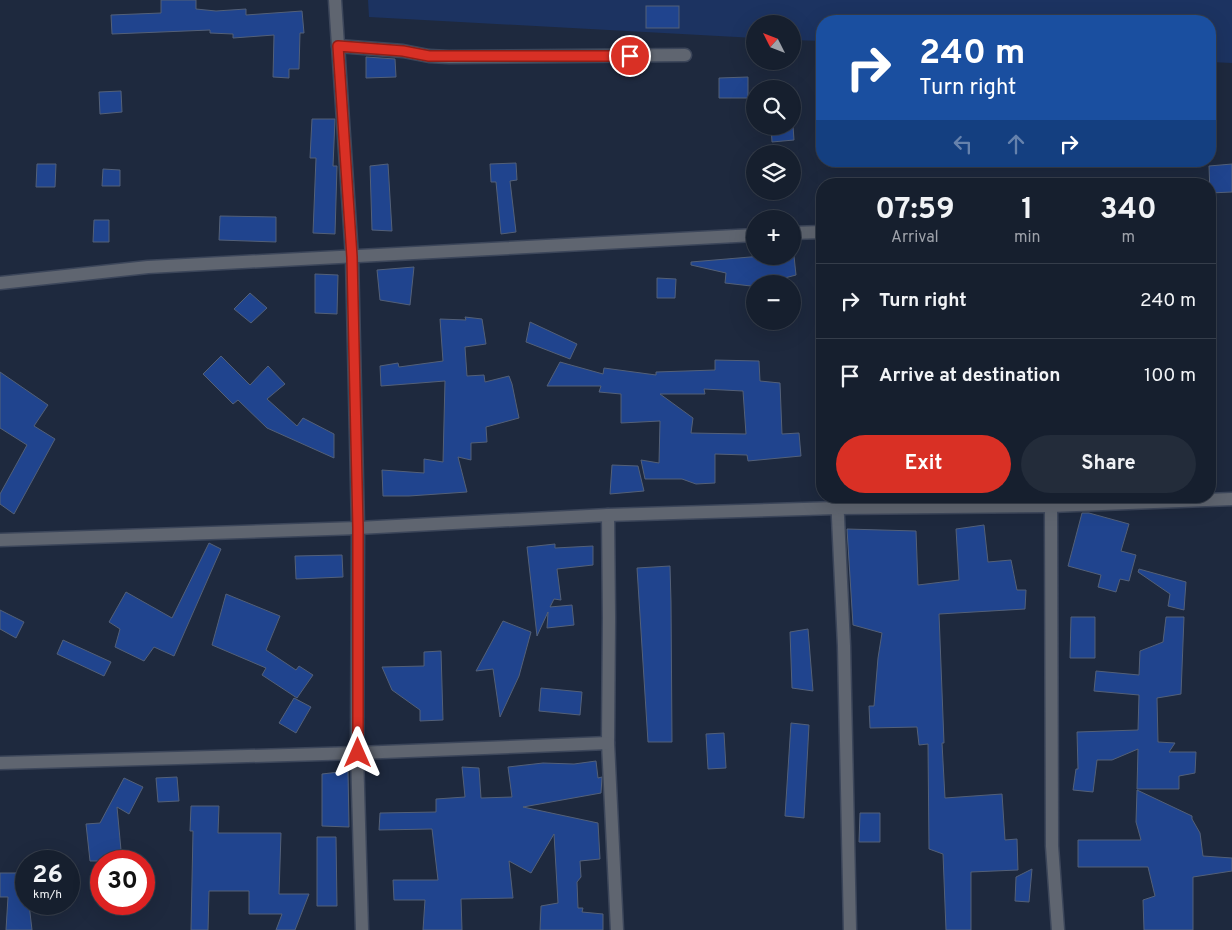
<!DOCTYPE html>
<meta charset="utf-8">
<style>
body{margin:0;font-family:Overpass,sans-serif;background:#232c3a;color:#f1f3f6;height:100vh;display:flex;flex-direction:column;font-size:19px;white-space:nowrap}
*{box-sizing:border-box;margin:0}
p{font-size:16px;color:#9ea2aa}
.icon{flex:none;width:28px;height:28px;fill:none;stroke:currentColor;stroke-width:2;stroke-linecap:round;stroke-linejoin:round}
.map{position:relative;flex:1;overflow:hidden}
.panel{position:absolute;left:816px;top:178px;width:400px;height:325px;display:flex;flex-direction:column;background:#161f2e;border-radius:20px;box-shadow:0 5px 20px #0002,0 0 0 1px #353d4a}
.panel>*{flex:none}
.hud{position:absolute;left:816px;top:15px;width:400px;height:152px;border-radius:20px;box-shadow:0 5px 20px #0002,0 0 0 1px #353d4a;background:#1a4fa0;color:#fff;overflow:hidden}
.needle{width:32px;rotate:312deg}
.buttons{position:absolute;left:746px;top:15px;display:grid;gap:10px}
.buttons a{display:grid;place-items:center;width:55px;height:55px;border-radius:50%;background:#161f2e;box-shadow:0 5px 20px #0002,0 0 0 1px #353d4a;font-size:25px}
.speed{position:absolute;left:15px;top:850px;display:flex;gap:10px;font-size:25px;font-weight:700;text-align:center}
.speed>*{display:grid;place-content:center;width:65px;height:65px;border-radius:50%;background:#161f2e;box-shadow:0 5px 20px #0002,0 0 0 1px #353d4a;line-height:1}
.speed small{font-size:12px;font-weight:400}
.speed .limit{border:8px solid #d22;background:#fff;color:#111}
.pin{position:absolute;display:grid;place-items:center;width:42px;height:42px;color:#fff;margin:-21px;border:2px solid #fff;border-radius:50%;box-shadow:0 1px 5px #0007}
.me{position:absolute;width:55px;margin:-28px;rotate:0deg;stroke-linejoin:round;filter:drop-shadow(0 0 4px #0008)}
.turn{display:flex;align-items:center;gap:18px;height:105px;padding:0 20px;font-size:22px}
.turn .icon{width:65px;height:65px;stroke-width:2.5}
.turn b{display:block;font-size:35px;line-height:42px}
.lanes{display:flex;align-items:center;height:48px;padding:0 20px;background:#0003;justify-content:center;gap:25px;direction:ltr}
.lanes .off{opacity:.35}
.eta{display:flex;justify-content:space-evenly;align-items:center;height:85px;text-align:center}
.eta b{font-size:30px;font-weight:700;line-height:35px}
.primary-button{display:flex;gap:10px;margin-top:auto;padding:10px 20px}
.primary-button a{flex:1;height:58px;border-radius:30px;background:#d93025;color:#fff;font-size:20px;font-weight:700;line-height:58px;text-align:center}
.primary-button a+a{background:#232c3a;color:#f1f3f6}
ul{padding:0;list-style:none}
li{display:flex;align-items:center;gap:15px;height:75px;padding:0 20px;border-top:1px solid #353d4a}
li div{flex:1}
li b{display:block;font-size:19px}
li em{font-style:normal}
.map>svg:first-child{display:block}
.green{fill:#1c3361}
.building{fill:#20448e;stroke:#536078;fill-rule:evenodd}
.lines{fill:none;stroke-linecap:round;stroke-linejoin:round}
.street-casing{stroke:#3c465a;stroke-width:15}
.street{stroke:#5f6570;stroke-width:12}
.route-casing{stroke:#8d1f18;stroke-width:12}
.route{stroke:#d93025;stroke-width:9}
</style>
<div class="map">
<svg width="1232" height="930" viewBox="0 0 1232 930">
<rect width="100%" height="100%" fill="#1e293e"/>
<polygon class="green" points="368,0 1232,0 1232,63 1210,62 1210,21 822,21 822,41 793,40 792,24 755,24 755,38 369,17"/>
<g class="building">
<polygon points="161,0 196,0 196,9 216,11 246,9 246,15 302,11 304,33 300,33 299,69 289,69 289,78 273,77 274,35 233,38 233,34 210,33 210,30 112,34 111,15 161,13"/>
<rect x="646" y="6" width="33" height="22"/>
<polygon points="366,57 395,59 396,77 366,78"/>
<polygon points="748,77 748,98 719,98 719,78"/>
<polygon points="121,91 122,112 100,114 99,92"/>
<polygon points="312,119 335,119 333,166 337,166 335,234 313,233 316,158 310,158"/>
<polygon points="771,126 793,126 794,140 772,142"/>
<polygon points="516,163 517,180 510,181 516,232 501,234 496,182 491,182 490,164"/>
<polygon points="37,164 56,164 55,187 36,187"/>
<polygon points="388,164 392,231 372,230 370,166"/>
<polygon points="1232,164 1232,192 1210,193 1209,166"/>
<polygon points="103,169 120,170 120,186 102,186"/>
<polygon points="220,216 276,217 276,242 219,240"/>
<polygon points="94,220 109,220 109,242 93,242"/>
<polygon points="762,256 794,256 796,275 762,284 755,284 755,286 751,286 725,283 726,273 691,265 691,262"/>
<polygon points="414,267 410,305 380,300 377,270"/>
<polygon points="315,274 338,275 337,314 315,313"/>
<polygon points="657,278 676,279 675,298 657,298"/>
<polygon points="250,293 267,308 251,323 234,309"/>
<polygon points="465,317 482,319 486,344 465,347 467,376 484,375 485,382 509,376 512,384 519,418 486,427 487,442 471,443 471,460 458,457 467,492 409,496 383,496 382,470 424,473 424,459 443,462 445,381 381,386 380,366 398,363 399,367 443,361 440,319 466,320"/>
<polygon points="530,322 577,344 570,359 526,342"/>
<polygon points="221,356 250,385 268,366 285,384 267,399 297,426 303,418 334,434 334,458 267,428 238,400 233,404 203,374"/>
<path d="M715,360L759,361L760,381L780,383L782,434L799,433L801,456L748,461L747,455L715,454V483L696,484L682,479H645L641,460L659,463L660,421L621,423V394L599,392L601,386H547L560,362L603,374L604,368L656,375V372L715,370ZM704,389L743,391L746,434L691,433L693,418L660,394H705Z"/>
<polygon points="0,372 48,405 34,426 55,439 14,514 0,504 0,494 27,445 0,428"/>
<polygon points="612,465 638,466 644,491 610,494"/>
<polygon points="1082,513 1089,513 1129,524 1121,551 1136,555 1129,581 1120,579 1116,592 1098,587 1101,575 1068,566"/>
<polygon points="984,525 988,562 1011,560 1017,590 1026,590 1025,609 939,614 944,743 942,743 945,798 1002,794 1005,840 1017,839 1018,870 971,872 971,930 946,930 943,854 929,849 928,744 919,745 917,727 870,728 869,706 874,706 878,658 882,633 853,625 847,529 916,531 918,585 959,580 956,529"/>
<polygon points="209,543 221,549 174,656 154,647 144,661 115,647 120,629 109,622 126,592 172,618"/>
<polygon points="555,544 555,548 593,546 593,565 557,569 561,600 554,599 550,607 572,605 574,625 547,628 548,612 537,636 527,547"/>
<polygon points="342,555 343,577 296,579 295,556"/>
<polygon points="670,566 671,602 672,742 648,742 637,568"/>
<polygon points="1139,569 1186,582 1184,610 1168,606 1170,594 1138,572"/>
<polygon points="226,594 280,616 266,650 296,670 299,666 313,675 297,698 262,675 266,668 212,645"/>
<polygon points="0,610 24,622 16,638 0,629"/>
<polygon points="1071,617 1095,617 1095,658 1070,658"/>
<polygon points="1166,617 1184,617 1181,694 1157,698 1158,742 1175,743 1169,752 1196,752 1195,773 1179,776 1179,789 1137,789 1138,749 1112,760 1097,760 1093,792 1073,790 1076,769 1078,769 1077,732 1138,730 1139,695 1094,691 1096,671 1139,675 1140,651 1163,642"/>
<polygon points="503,621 531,632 519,676 500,717 493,669 476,671"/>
<polygon points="808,629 813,691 792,688 790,632"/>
<polygon points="63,640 111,662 104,676 57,654"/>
<polygon points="441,651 443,720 420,721 420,710 392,690 382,667 424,666 424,652"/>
<polygon points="541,688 582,692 580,715 539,711"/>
<polygon points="294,698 311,707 296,733 279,723"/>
<polygon points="791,723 809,725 804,818 785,816"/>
<polygon points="724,733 726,768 708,769 706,734"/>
<polygon points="596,761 598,778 602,777 601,793 523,807 598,823 600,859 580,861 581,877 577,882 578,908 583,908 582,912 603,914 603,930 540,930 541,906 558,903 554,834 531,873 509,861 513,898 461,899 462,930 423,930 425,900 394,900 393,880 438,880 432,829 379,830 380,813 436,812 436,799 465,797 462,767 479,768 481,798 512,797 508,767 543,763 574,764"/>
<polygon points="348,771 349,827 322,826 322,774"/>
<polygon points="177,777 179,801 158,802 156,778"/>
<polygon points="124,778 143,787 129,814 117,807 122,861 90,861 86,824 100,823"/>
<polygon points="1137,790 1192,816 1192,819 1200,833 1203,856 1232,858 1232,871 1193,877 1193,930 1144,930 1143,900 1155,896 1148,867 1078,867 1078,840 1141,840 1136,822"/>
<polygon points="191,806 219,806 218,833 281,833 279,894 309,894 295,930 276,930 282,914 249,914 249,891 209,891 208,930 191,930 193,831 190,831"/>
<polygon points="860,813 880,813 880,842 859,842"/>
<polygon points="317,837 336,837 337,906 317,906"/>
<polygon points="1032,869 1029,902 1015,901 1016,877"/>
<polygon points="26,871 26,904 29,904 32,930 6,930 8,897 0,897 0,873 15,873"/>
</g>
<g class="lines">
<defs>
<g id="street">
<polyline points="335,0 352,257 358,528 357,753 362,930"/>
<polyline points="338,46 403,51 429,56 449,57 685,55"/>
<polyline points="792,233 822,232"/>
<polyline points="0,283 148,267 755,235"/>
<polyline points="837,496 844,646 850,930"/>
<polyline points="1051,506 1052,846 1058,930"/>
<polyline points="608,515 609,618 608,743 617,930"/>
<polyline points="0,540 358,528 608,515 837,508 1051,506 1232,499"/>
<polyline points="0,763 357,753 608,743"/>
</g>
</defs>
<use href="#street" class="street-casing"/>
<use href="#street" class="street"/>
</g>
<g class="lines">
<defs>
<polyline id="route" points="358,753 358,528 352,257 338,46 403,51 429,56 630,56"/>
</defs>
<use href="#route" class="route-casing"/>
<use href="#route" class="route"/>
</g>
</svg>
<div class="buttons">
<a><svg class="needle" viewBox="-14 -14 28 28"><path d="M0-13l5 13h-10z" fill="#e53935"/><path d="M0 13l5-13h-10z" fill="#9ea2aa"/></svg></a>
<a><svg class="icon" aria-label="search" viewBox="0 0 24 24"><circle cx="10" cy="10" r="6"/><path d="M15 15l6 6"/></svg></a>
<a><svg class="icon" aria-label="layers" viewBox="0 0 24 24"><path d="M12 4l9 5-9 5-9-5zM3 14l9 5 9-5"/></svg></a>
<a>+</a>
<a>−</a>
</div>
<div class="speed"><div>26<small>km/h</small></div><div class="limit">30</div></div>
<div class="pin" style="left:630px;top:56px;background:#d93025"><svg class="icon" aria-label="arrive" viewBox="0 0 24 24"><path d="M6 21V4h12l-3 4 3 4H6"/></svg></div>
<svg class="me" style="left:358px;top:753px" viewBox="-20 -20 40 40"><path d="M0-17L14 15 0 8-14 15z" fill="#d93025" stroke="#fff" stroke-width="4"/></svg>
<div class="hud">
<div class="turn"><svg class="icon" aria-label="right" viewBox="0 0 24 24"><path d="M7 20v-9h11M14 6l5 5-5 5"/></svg><div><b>240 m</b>Turn right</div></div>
<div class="lanes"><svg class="icon off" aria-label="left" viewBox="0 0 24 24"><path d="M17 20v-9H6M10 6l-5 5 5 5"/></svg><svg class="icon off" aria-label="ahead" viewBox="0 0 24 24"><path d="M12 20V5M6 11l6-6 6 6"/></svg><svg class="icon" aria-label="right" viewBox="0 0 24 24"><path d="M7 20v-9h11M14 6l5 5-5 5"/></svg></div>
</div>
<section class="panel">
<div class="eta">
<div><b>07:59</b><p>Arrival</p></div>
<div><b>1</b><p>min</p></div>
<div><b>340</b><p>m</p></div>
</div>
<ul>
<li><svg class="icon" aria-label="right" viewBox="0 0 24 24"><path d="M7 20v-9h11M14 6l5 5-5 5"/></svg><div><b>Turn right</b></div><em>240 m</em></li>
<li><svg class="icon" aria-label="arrive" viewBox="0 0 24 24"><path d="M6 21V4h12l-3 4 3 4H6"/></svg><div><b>Arrive at destination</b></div><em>100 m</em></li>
</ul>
<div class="primary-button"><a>Exit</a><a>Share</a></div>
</section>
</div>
